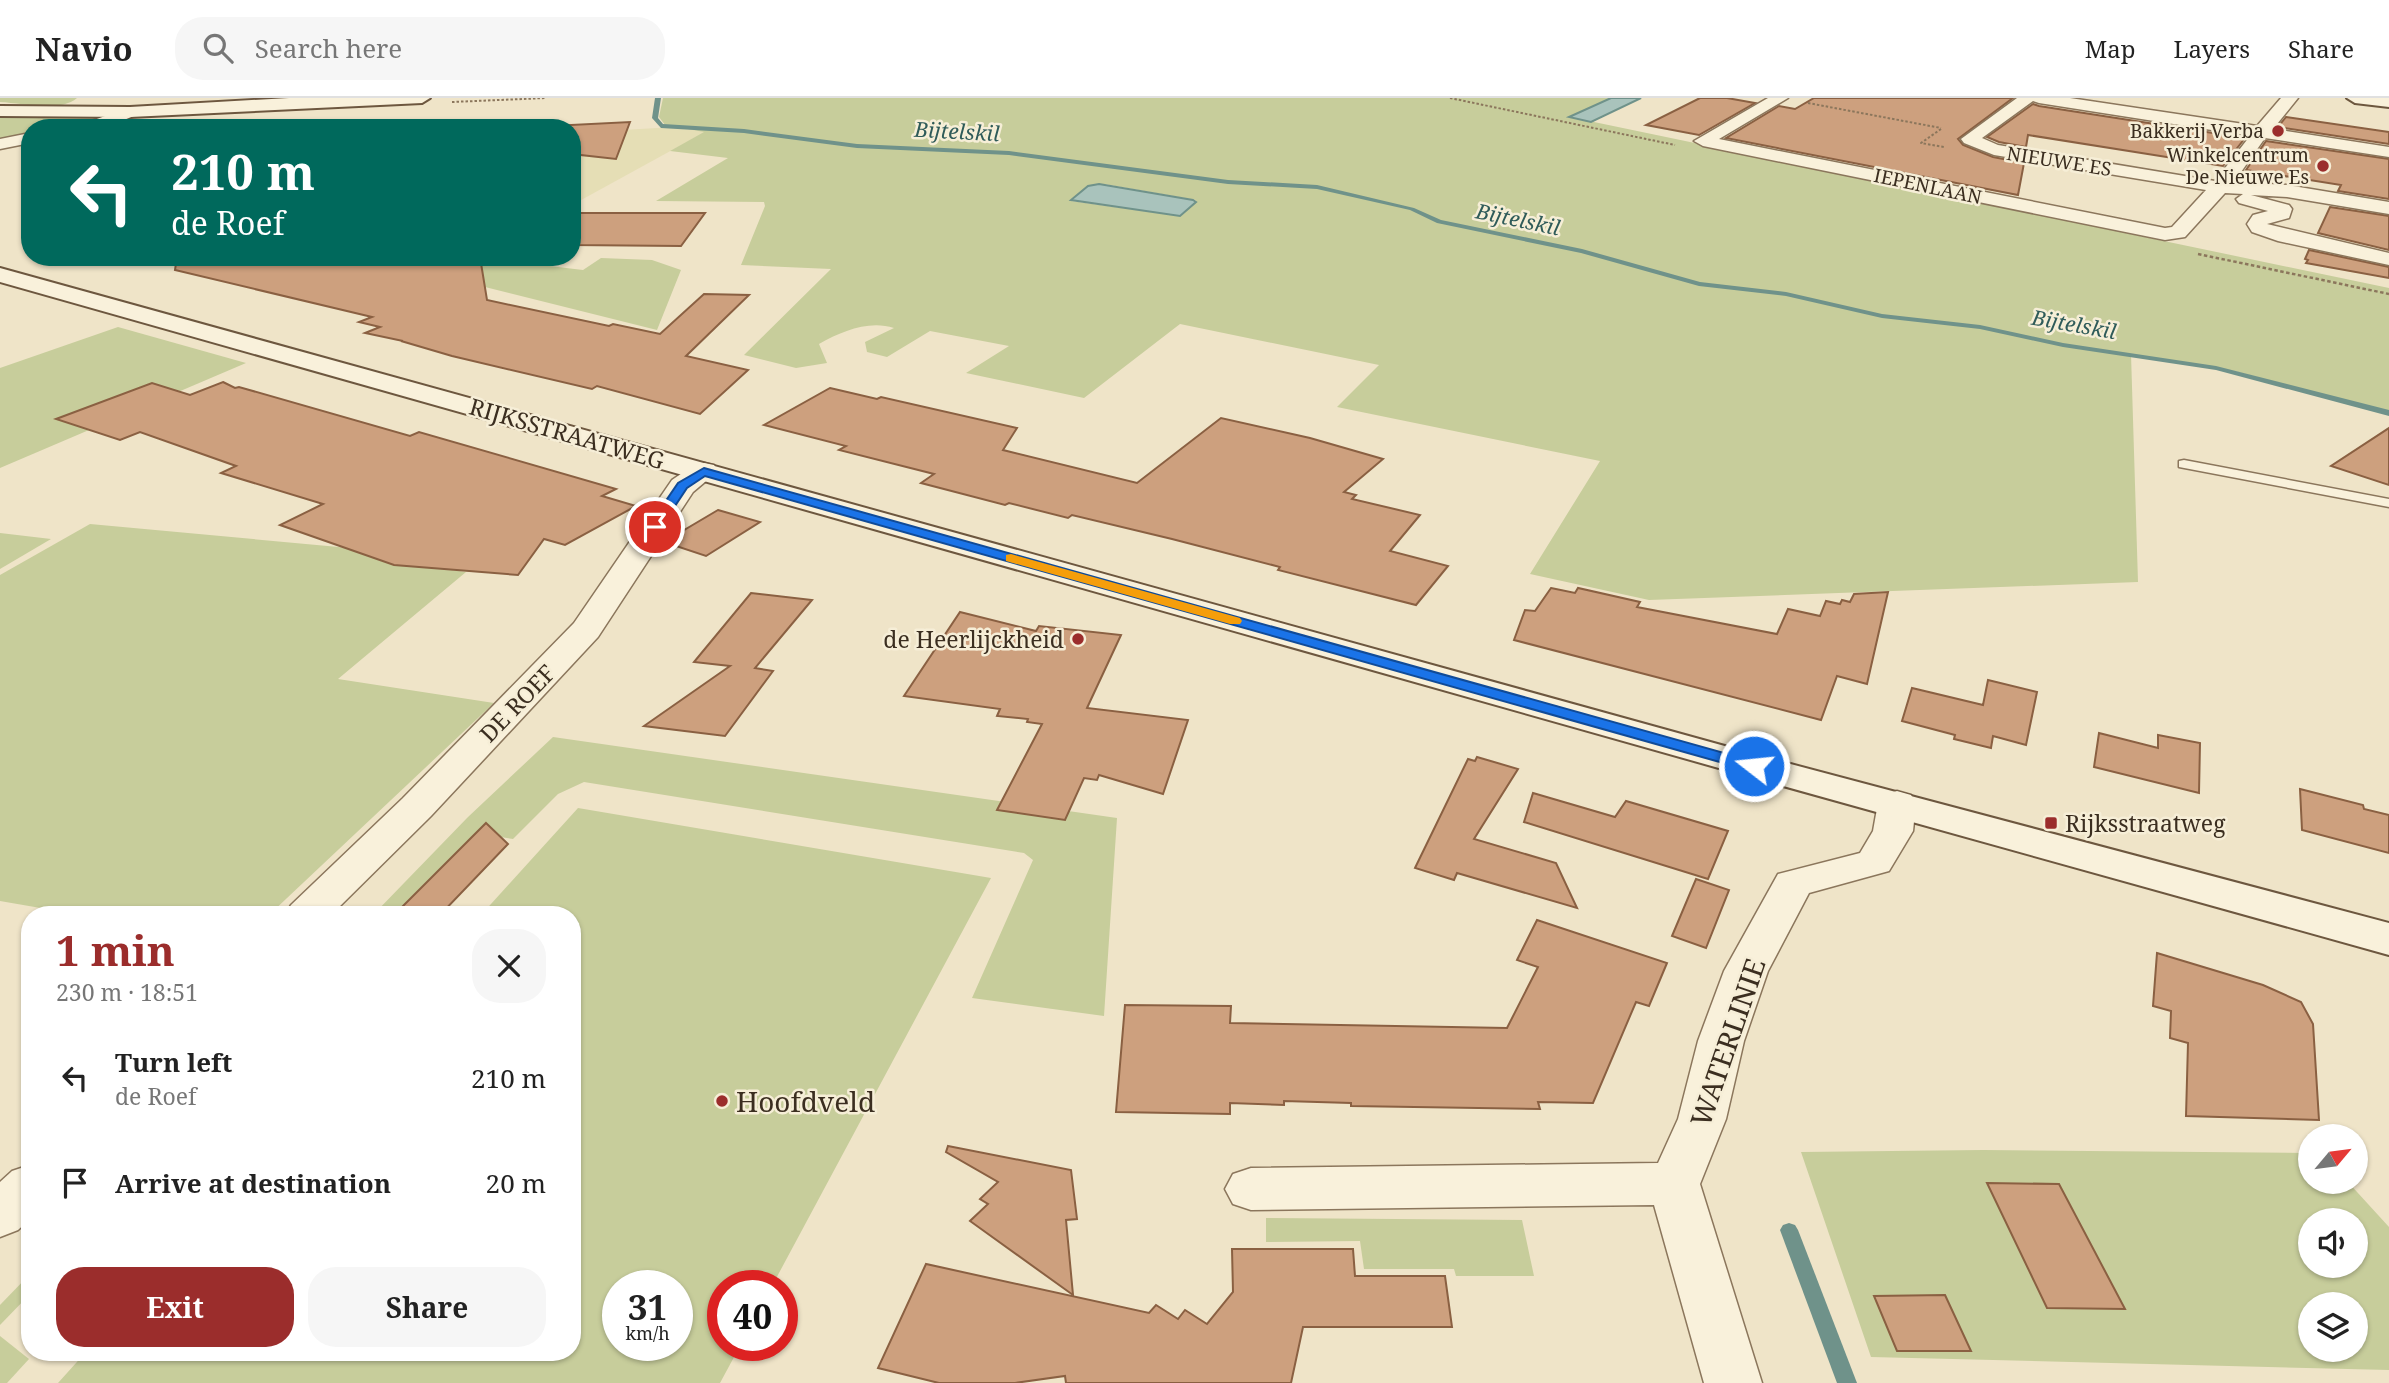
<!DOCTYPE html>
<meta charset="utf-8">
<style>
body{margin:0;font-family:"Noto Serif",serif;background:#f6f6f6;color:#222;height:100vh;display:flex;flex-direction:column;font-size:26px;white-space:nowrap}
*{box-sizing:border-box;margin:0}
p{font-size:23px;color:#767676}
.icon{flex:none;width:38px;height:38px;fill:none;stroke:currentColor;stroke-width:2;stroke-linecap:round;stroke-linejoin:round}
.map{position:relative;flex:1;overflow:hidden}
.details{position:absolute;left:21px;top:808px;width:560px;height:455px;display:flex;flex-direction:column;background:#fff;border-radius:28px;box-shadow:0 2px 5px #0004}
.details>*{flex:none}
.banner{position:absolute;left:21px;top:21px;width:560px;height:147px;border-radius:28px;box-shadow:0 2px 5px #0004;background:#00695c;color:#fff;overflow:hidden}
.needle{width:46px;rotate:61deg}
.buttons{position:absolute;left:2298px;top:1026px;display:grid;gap:14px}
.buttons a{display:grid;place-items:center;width:70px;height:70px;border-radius:50%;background:#fff;box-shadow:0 2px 5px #0004;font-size:35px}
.speed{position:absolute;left:602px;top:1172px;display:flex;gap:14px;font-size:35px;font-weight:700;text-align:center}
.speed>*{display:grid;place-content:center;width:91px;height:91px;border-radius:50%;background:#fff;box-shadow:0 2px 5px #0004;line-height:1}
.speed small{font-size:18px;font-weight:400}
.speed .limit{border:10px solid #d22;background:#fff;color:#111}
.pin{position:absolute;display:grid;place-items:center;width:60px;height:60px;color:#fff;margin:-30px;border:4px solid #fff;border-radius:50%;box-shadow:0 2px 7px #0007}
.me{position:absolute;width:77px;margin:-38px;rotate:286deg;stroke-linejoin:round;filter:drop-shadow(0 0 5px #0008)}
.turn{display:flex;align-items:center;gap:24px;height:147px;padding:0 35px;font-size:32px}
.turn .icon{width:91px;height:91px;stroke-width:2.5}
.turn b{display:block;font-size:49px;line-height:60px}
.round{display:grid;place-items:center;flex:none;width:74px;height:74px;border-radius:28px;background:#f6f6f6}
.head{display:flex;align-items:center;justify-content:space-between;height:119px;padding:0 35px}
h1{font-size:42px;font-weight:700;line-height:52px;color:#9b2d2c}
.primary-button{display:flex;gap:14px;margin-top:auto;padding:14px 35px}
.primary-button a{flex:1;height:80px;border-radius:28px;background:#9b2d2c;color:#fff;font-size:28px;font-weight:700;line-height:80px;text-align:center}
.primary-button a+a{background:#f6f6f6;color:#222}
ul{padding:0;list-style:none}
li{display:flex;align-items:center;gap:21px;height:105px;padding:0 35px}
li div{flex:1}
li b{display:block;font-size:26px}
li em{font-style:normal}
header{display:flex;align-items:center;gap:42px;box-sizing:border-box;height:98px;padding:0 35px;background:#fff;border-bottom:2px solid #e0e0e0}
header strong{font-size:33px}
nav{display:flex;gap:38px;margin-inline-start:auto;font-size:24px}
.search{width:490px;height:63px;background:#f6f6f6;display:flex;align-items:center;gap:18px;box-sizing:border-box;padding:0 24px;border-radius:28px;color:#767676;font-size:26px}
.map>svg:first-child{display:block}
.farmland{fill:#e5deb5}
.green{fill:#c7cd9b;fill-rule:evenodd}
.water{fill:#a9c3bc;stroke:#6f928a;stroke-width:2}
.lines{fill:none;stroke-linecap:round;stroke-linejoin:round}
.stream{fill:#6f928a;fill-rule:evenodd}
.building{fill:#cda07e;stroke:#8a6042;stroke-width:2}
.lane-casing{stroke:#8b765c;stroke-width:3}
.street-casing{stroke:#8b765c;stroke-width:3}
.secondary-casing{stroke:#6d573f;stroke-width:4}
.path-far1{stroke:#8b765c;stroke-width:2;stroke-dasharray:2.5 2;stroke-linecap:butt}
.path{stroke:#8b765c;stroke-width:2.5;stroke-dasharray:3.5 2.5;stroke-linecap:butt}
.lane{fill:#f9f1db;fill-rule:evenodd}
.street{fill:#f9f1db;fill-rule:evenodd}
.secondary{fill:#f9f1db;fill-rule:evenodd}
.route{fill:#1a73e8;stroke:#114b97;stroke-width:2}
.slow{fill:#f59e0b}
.poi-dot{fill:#9b2d2c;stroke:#f6eed7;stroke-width:2.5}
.labels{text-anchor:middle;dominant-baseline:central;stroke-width:5;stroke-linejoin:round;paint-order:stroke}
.far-poi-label{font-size:19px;fill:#3b2e20;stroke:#f6eed7;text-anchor:end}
.far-street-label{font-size:19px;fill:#3b2e20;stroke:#f6eed7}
.far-water-label{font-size:21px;font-style:italic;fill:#2f5b59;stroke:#f6eed7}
.street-label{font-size:23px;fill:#3b2e20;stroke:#f6eed7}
.poi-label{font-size:23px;fill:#3b2e20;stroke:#f6eed7;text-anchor:end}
.near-street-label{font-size:28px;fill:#3b2e20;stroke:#f6eed7}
.near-poi-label{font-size:28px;fill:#3b2e20;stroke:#f6eed7;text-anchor:start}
</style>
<header>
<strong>Navio</strong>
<div class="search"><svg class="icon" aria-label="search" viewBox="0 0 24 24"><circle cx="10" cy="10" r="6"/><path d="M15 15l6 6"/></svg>Search here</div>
<nav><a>Map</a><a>Layers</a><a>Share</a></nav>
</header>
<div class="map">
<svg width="2389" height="1285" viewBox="0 0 2389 1285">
<rect width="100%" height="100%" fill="#efe4c8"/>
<polygon class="farmland" points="674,29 705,34 572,107 572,35"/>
<g class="green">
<path d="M0,0H77C59,15 23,5 0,4Z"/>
<path d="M663,0H1611L1570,19L2389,190V315L2238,274L2131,256L2138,484L1649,502L1530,476L1600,363L1337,309L1379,267L1180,226L1084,300L966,275L1009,248L930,233L887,259L867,254L865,244L894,230C869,222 842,233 819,246L827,265L796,270L744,257L831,171L741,167L765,108L764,104L656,103L728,60L670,53L704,34L665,27L659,19ZM1104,86L1196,102L1180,118L1071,103Z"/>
<polygon points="0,16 147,17 79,30 30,30 30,38 0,44"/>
<polygon points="476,159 525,159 516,164 583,172 601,160 652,162 681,172 657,232 441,178"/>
<polygon points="118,229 246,265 0,370 0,270"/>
<polygon points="90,426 382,453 419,467 466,474 338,581 494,605 269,817 81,817 0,803 0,477"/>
<polygon points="0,435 51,441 0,471"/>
<polygon points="553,639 1117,720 1104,918 972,900 1033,762 1024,755 584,684 558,696 513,741 476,735 394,817 373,817 468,719"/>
<path d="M578,710L991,780L772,1188H723V1248H740L720,1285H58L85,1255H572V817H481ZM618,1188H677V1248H618Z"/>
<path d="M1983,1052L2310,1055V1083H2347L2389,1129V1272L1871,1259L1801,1054ZM2310,1122H2356V1167H2310ZM2310,1206H2356V1251H2310Z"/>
<polygon points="1266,1120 1522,1122 1534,1178 1456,1178 1454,1171 1364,1171 1360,1143 1266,1144"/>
<polygon points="30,1176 30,1196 0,1227 0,1207"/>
<polygon points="0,1238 29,1261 7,1285 0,1285"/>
</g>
<g class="water">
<polygon points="1611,0 1641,0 1591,24 1569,19"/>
<polygon points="1099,86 1193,102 1196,104 1180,118 1071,102 1088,88"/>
</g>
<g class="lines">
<g class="stream">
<polygon points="655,0 661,0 658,20 663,26 744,31 857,46 1009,53 1228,82 1317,87 1414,110 1441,122 1582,151 1700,184 1786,194 1882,216 1980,227 2063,245 2216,268 2389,312 2389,318 2216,272 2063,249 1980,231 1882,220 1786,198 1699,188 1581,155 1437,125 1410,112 1317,91 1228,86 1009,57 857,50 744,35 661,30 652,20"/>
<polygon points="1789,1125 1795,1127 1798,1132 1857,1285 1837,1285 1780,1132 1783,1127"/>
</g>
</g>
<g class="building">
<polygon points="1700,0 1727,0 1755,5 1699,37 1646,27"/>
<polygon points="1814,0 2013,0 1958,41 1963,47 1993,59 2024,65 2018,97 1726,40 1779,8 1795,11"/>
<polygon points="2033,6 2039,8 2245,40 2223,68 2028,37 2026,49 1999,44 1987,39"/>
<polygon points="2286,19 2389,34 2389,46 2278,29"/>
<polygon points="630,24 616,61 572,56 572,30 511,30"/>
<polygon points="2266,43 2389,61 2389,101 2338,93 2341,87 2246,72"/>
<polygon points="2330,109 2389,118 2389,152 2318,135"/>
<polygon points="572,115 705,115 681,148 572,147"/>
<polygon points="2309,152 2389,169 2389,180 2306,165 2308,162 2305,161"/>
<polygon points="177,159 480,159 487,202 609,228 613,226 660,236 704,196 749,197 686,258 748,272 700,316 597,288 592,291 452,258 401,243 403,243 365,235 380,229 359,224 372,219 175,172"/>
<polygon points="223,284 235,290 239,289 410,338 419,334 616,391 602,398 636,408 565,447 544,441 518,477 394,467 280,427 323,406 221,375 236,368 140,334 120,342 56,321 152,285 190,297"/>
<polygon points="830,290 877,301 881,299 1017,330 1003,352 1137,385 1221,320 1310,340 1383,361 1344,394 1356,397 1352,401 1420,417 1390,453 1448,468 1416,507 1278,472 1280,469 1172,441 1072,417 1068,420 1009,405 1005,407 921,385 934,376 839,352 846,348 764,327"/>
<polygon points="2389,330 2389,387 2331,368"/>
<polygon points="718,412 760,424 706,458 664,444"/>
<polygon points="1551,490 1575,495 1578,490 1640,504 1637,509 1777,536 1788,511 1820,518 1826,503 1840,506 1842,502 1850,504 1854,496 1888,494 1867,586 1837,578 1821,622 1514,542 1525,512 1535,513"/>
<polygon points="751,495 812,502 755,570 773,573 725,638 644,628 730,568 694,564"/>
<polygon points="960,514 1036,533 1039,528 1121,537 1087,610 1188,622 1163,696 1099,677 1097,682 1084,680 1065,722 997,712 1042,626 1027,624 1028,621 997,618 1000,611 904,598"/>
<polygon points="1988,582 2037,594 2026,647 1993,638 1991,650 1954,641 1955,637 1902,623 1912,590 1983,607"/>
<polygon points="2099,635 2158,650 2158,637 2200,645 2199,695 2094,669"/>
<polygon points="1477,659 1518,671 1474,741 1556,765 1577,810 1457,775 1454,782 1415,770 1468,661 1475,663"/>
<polygon points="2300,691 2363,707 2364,711 2389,717 2389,755 2302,732"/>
<polygon points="1533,695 1615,719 1626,703 1728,733 1708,781 1524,724"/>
<polygon points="486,725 508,746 440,817 394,817"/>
<polygon points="1696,781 1729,792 1706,850 1672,838"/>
<polygon points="1537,822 1667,865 1649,908 1636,904 1593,1005 1538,1004 1540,1011 1351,1008 1351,1005 1284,1003 1284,1007 1230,1005 1230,1016 1116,1014 1125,907 1231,908 1230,925 1507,930 1538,869 1517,862"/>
<polygon points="2157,855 2263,887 2301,904 2313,926 2319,1022 2186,1018 2188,945 2170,940 2171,913 2153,908"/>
<polygon points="948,1048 1071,1072 1077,1121 1066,1122 1073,1197 970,1123 988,1106 980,1101 998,1084 946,1054"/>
<polygon points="1987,1085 2059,1086 2125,1211 2047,1210"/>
<polygon points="1232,1151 1353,1151 1355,1178 1445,1178 1452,1229 1303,1229 1291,1285 1066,1285 1065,1278 1015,1285 939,1285 878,1270 926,1166 1149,1215 1156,1207 1178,1221 1185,1212 1207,1226 1233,1194"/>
<polygon points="1945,1197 1971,1253 1897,1253 1874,1198"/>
</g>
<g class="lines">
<defs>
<polygon id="lane" points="2184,362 2389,401 2389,409 2179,369 2179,363"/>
<g id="street">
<path d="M1768,0H1788L1719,41L2165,130L2172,129L2206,92L1994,57L1964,45L1961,41L2017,0H2070L2257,28L2281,0H2298L2273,31L2389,49V59L2265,40L2234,84L2287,87L2389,104V116L2287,99L2251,97L2289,107L2292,111L2289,120L2267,126L2389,155V167L2278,143L2252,134L2247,126L2253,117L2268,113L2239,105L2236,101L2243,96L2225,95L2185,139L2165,142L1703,48L1694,43ZM2033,3L2039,5L2250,38L2215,83L1998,47L1982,40Z"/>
<polygon points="130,9 138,14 136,17 105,30 81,30 83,26"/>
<polygon points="30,35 30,45 0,51 0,41"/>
<polygon points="704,365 714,367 718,373 693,394 598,539 431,718 331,817 285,817 291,807 403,700 574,525 672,382 694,367"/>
<polygon points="1897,693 1911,697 1916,705 1913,733 1889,773 1809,795 1768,873 1744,943 1726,1021 1700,1086 1762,1285 1704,1285 1654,1107 1251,1112 1233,1106 1225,1091 1233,1076 1251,1070 1658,1065 1678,1021 1698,943 1724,873 1778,776 1860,755 1873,733 1878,705 1883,697"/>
<polygon points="30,1067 30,1121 18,1132 0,1139 0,1084 12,1073"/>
</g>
<g id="secondary">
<polygon points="289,0 430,0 422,5 130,19 0,18 0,8 130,9"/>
<polygon points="2347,0 2389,0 2389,9 2355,5"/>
<polygon points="0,170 1768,660 2389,825 2389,857 1740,676 0,184"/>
</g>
</defs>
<use href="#lane" class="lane-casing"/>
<use href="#street" class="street-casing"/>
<use href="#secondary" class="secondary-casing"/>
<g class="path-far1">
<polyline points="1450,0 1675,47"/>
<polyline points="452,4 546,0"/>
<polyline points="1808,5 1941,30"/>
<polyline points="1941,31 1921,45 1944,49"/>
</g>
<polyline class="path" points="2198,156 2389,196"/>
<use href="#lane" class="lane"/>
<use href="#street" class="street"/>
<use href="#secondary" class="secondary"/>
</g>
<polygon class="route" points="704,370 1760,665 1762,668 1754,673 1748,672 705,378 687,390 659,432 650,432 648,429 678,385"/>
<polygon class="slow" points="1011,456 1240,520 1242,523 1240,526 1230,526 1006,463 1006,457"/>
<g class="poi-dot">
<circle cx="2278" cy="33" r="7"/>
<circle cx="2323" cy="68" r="7"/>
<circle cx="1078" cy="541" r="7"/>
<rect x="2044" y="718" width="14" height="14" rx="3.5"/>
<circle cx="722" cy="1003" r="7"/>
</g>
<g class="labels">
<g class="far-poi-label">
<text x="2264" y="33">Bakkerij Verba</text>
<text x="2309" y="57">Winkelcentrum<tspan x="2309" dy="22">De Nieuwe Es</tspan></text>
</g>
<g class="far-street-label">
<text transform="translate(2059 63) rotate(9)">NIEUWE ES</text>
<text transform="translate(1928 88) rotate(12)">IEPENLAAN</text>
</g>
<g class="far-water-label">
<text transform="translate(957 33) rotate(3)">Bijtelskil</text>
<text transform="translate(1518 121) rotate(12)">Bijtelskil</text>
<text transform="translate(2074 226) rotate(10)">Bijtelskil</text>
</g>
<g class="street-label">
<text transform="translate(567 335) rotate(16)">RIJKSSTRAATWEG</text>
<text transform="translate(517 605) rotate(-46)">DE ROEF</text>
</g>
<g class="poi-label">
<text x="1064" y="541">de Heerlijckheid</text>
<text x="2065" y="725" text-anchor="start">Rijksstraatweg</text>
</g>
<g class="near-street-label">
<text transform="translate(1727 944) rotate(-71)">WATERLINIE</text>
</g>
<g class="near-poi-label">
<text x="736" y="1003">Hoofdveld</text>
</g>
</g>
</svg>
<div class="buttons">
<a><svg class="needle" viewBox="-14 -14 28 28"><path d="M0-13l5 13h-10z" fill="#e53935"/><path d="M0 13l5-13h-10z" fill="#767676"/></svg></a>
<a><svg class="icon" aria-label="sound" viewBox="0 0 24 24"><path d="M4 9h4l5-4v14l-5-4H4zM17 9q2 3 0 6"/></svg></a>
<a><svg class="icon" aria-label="layers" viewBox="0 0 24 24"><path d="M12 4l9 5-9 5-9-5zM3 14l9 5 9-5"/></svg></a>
</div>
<div class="speed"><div>31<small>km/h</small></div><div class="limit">40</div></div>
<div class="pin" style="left:655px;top:429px;background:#d93025"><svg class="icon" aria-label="arrive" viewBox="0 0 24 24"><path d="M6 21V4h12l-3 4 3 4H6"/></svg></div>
<svg class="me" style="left:1754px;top:668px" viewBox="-20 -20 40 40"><circle r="17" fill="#1a73e8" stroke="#fff" stroke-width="3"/><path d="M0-11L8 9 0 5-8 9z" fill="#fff"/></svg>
<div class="banner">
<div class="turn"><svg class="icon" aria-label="left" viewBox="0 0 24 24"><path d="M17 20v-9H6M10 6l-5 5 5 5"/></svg><div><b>210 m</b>de Roef</div></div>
</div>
<section class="details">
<div class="head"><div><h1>1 min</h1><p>230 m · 18:51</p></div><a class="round"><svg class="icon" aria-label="close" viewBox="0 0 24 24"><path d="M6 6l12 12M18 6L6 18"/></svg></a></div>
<ul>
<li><svg class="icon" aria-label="left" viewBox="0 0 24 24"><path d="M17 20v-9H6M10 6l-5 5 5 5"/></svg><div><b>Turn left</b><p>de Roef</p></div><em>210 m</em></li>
<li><svg class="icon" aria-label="arrive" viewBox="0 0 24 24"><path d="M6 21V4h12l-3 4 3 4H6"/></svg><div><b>Arrive at destination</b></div><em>20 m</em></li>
</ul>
<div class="primary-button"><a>Exit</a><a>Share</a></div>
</section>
</div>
